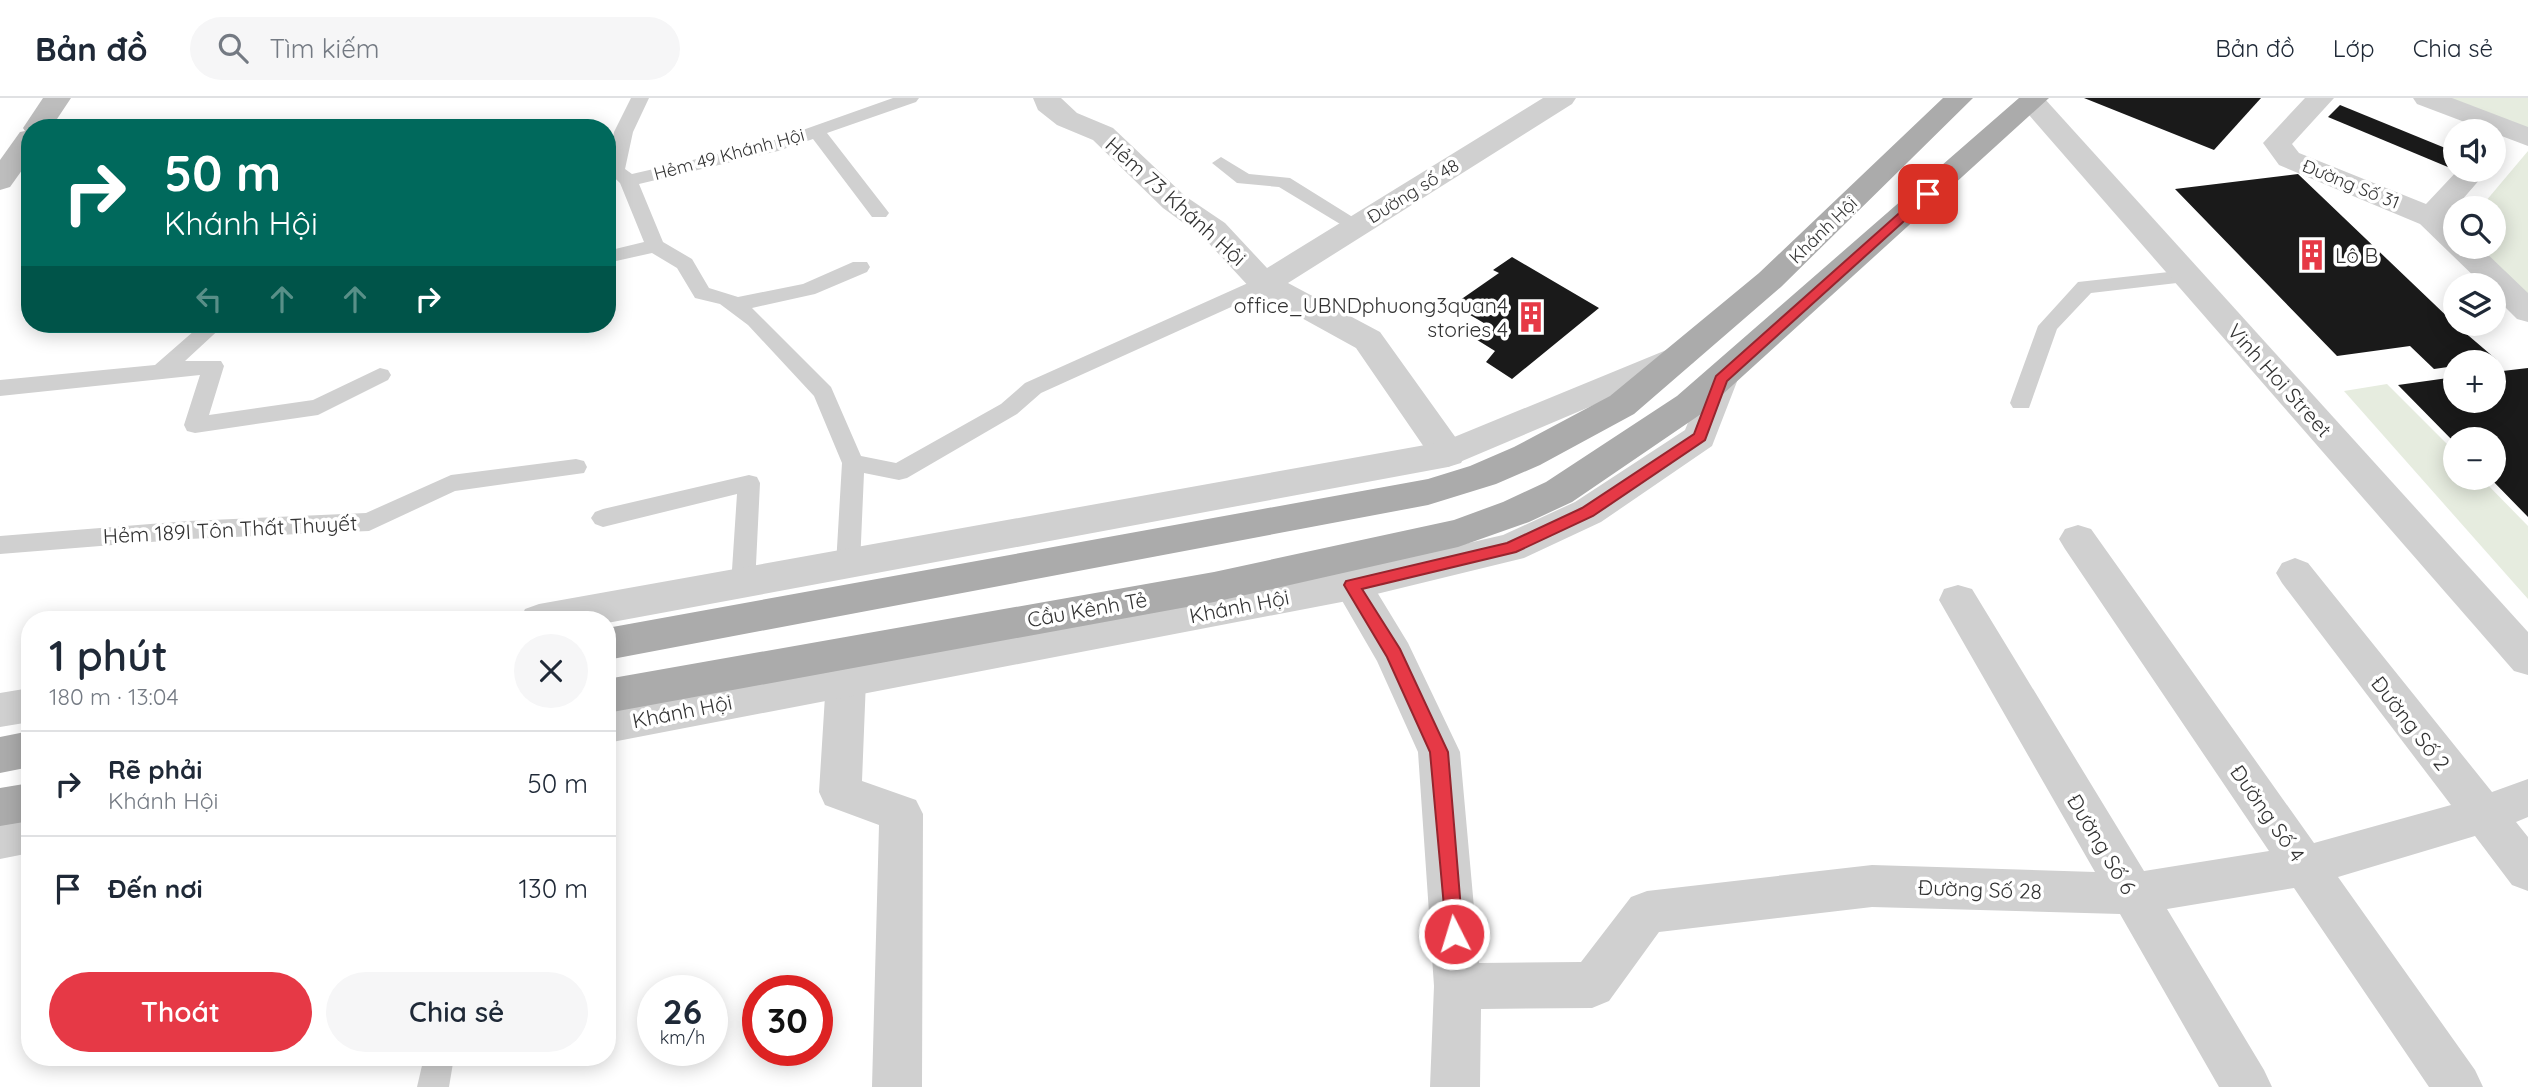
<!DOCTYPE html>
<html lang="vi">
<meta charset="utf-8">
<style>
body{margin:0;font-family:Quicksand,sans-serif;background:#f6f6f7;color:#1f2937;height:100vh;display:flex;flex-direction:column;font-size:26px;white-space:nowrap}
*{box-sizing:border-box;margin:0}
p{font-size:23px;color:#747a83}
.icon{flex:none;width:38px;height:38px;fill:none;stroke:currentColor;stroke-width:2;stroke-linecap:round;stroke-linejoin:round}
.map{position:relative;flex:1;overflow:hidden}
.sheet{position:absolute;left:21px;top:513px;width:595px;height:455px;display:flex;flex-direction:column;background:#fff;border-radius:28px;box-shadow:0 4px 18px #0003}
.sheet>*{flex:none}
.guide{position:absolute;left:21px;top:21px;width:595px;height:214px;border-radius:28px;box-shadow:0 4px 18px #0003;background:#00695c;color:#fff;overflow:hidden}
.buttons{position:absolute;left:2443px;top:21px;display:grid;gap:14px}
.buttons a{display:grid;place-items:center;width:63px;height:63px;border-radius:50%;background:#fff;box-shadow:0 4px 18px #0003;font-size:35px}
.speed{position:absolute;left:637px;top:877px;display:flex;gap:14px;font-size:35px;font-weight:700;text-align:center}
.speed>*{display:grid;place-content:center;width:91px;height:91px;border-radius:50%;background:#fff;box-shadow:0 4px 18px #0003;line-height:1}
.speed small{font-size:18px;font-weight:400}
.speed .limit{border:10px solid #d22;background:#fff;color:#111}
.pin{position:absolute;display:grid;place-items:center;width:60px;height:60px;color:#fff;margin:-30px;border-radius:14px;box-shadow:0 4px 10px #0006}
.me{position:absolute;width:77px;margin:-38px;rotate:355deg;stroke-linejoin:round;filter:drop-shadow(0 0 5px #0008)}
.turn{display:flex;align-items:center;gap:24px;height:147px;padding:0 28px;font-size:32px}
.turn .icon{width:91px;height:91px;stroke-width:2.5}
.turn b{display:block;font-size:49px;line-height:60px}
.lanes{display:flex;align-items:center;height:66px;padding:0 28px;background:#0003;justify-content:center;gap:35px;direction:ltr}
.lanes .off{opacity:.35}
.round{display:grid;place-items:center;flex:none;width:74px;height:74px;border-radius:37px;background:#f6f6f7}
.head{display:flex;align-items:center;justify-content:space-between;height:119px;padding:0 28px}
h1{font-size:42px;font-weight:600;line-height:52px}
.action{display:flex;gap:14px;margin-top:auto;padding:14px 28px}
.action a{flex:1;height:80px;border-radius:42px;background:#e63946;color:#fff;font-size:28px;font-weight:600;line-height:80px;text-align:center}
.action a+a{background:#f6f6f7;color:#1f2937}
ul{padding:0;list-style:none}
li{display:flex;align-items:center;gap:21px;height:105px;padding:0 28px;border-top:2px solid #e0e1e3}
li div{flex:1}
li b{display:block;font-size:26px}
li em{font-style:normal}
header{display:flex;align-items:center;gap:42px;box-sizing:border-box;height:98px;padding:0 35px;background:#fff;border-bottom:2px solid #e0e1e3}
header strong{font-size:33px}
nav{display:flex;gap:38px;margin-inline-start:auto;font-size:24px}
.search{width:490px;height:63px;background:#f6f6f7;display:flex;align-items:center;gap:18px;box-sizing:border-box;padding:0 24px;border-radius:38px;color:#747a83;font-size:26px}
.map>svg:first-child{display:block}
.green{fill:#e6ecdf}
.building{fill:#1a1a1a}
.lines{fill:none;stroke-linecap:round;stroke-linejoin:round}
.service{fill:#d0d0d0;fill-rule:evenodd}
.minor{fill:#d0d0d0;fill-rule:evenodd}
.tertiary{fill:#d0d0d0;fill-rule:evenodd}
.secondary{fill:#bdbdbd;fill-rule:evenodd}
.primary{fill:#ababab;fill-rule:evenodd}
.route{fill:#e63946;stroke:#96252e;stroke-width:2}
.labels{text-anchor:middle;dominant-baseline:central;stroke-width:7;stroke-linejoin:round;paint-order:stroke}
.far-street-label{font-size:18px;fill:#333;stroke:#fff}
.street-label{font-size:21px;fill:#333;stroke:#fff}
.poi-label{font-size:21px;fill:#333;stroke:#fff;text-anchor:start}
</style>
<header>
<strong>Bản đồ</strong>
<div class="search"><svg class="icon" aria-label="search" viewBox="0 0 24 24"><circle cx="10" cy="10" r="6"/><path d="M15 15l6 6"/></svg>Tìm kiếm</div>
<nav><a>Bản đồ</a><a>Lớp</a><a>Chia sẻ</a></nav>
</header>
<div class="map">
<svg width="2528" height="989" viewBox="0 0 2528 989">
<rect width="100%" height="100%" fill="#fff"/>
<g class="green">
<polygon points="2444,0 2528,0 2528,34"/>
<polygon points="2528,53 2528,201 2478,149 2494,149 2494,110 2480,110"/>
<polygon points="2387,286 2455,354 2455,380 2481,380 2528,428 2528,501 2344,293"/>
</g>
<g class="building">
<polygon points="2084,0 2261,0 2214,52"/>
<polygon points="2340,7 2455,54 2455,72 2328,19"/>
<polygon points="2298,76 2455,226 2497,262 2455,264 2455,268 2434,271 2410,248 2337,258 2175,91"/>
<polygon points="1512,159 1599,210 1512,281 1486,264 1495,253 1474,240 1489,228 1453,207 1499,175 1493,172"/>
<polygon points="2528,270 2528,419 2490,380 2494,380 2494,341 2455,341 2455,345 2398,287 2455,279 2455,303 2494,303 2494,274"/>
</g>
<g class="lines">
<g class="service">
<polygon points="631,0 649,0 633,34 625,71 632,76 766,45 893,0 919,0 916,4 827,35 886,111 889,115 886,119 872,119 813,41 778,53 639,86 663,144 692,161 709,190 738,199 803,186 853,164 867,164 870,169 867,174 815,196 752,210 831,289 861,358 896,365 1001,306 1025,285 1257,181 1264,179 1274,186 1271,191 1041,295 1017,316 907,380 899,382 864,375 860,467 857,474 848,476 839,474 836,467 842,365 814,298 748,227 720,206 695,200 677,170 652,155 607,165 607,153 644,144 620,85 607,73 614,34"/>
<polygon points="1221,59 1249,76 1290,80 1367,128 1364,132 1350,132 1279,89 1237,85 1212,65"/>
<polygon points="2187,172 2194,173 2197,178 2194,183 2091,195 2057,231 2029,310 2013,310 2010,305 2038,228 2078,184"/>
<polygon points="202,226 225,226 185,263 221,263 224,268 209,317 313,302 380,270 388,272 391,277 388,282 318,317 195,335 187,333 184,327 200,277 0,298 0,282 155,267"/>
<polygon points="576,361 584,363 587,369 584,375 455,393 369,433 188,441 0,456 0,438 188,423 366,415 451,377"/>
<polygon points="749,377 757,379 760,385 755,487 752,494 743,497 734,494 731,487 737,396 603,429 595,426 591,420 595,414 603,411"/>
<polygon points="424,959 454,959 449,989 417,989"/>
</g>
<g class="minor">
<polygon points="1033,0 1061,0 1077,15 1113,30 1185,98 1225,125 1267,170 1543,0 1576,0 1572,6 1288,185 1380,234 1461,347 1466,356 1461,365 1448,369 1435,365 1356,250 1253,193 1203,139 1163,110 1093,42 1057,27 1038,12"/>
<polygon points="2305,0 2334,0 2292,46 2299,55 2426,106 2458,72 2488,72 2448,118 2455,125 2455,149 2480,149 2528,195 2528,224 2517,221 2494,198 2494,187 2483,187 2420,126 2279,67 2263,45"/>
<polygon points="2413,0 2452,0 2528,29 2528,48 2417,6"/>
<polygon points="2078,427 2091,431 2314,745 2451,707 2282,485 2276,475 2282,465 2295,460 2308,465 2492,694 2528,681 2528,719 2516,724 2528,739 2528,793 2512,787 2475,738 2338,779 2475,972 2483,989 2429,989 2294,790 2167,811 2264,972 2272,989 2219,989 2120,816 1872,809 1659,834 1609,903 1592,910 1481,911 1480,989 1430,989 1434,888 1418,654 1377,563 1333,487 1338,476 1352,472 1366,476 1408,545 1460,654 1479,865 1581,864 1631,799 1647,793 1872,767 2095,774 1939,502 1944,491 1958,487 1972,491 2144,773 2269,753 2065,451 2059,441 2065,431"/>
<polygon points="846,565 860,570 866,582 862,683 916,702 923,716 922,989 872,989 879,727 825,707 819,694 826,582 832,570"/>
</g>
<g class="tertiary">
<polygon points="2020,0 2044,0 2528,534 2528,577 2514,573 2022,9 2018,3"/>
<polygon points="1681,246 1693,249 1698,257 1693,265 1448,369 607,525 607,522 520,522 525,511 539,506 1442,344"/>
<polygon points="1721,269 1733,273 1738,281 1712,348 1601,424 1524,460 1352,502 607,645 607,609 1352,472 1503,437 1575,404 1685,332 1709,273"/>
<polygon points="30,590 30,624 0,629 0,595"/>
<polygon points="30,715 30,755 0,761 0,721"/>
</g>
<polygon class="secondary" points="43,0 71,0 51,30 30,30 30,61 10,89 0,92 0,62 20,34 25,33 23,30"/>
<g class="primary">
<polygon points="1943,0 1973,0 1781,189 1634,316 1540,367 1496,386 1428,407 607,562 607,530 1428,381 1470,368 1514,349 1610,298 1759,175"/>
<polygon points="2019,0 2049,0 1701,316 1572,404 1529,424 1458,449 1214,504 607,615 607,581 1214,474 1454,422 1503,404 1546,384 1677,298"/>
<polygon points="30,633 30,669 0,675 0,639"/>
<polygon points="30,685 30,723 0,728 0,690"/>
</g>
</g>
<polygon class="route" points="1924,93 1934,96 1727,283 1705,342 1593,418 1516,454 1362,491 1400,551 1448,654 1463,836 1461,842 1454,845 1447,842 1430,654 1387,559 1344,487 1346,483 1507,445 1582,410 1694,336 1716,278"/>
<defs>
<symbol id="building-bare" viewBox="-9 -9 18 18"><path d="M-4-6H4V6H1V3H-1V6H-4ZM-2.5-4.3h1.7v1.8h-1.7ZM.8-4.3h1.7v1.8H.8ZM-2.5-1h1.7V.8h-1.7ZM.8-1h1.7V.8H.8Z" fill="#e63946" stroke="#fff" stroke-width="2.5" paint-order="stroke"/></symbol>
</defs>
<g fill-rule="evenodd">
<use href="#building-bare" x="2290" y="135" width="44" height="44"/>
<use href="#building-bare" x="1509" y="197" width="44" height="44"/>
</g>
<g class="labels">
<g class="far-street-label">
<text transform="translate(729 56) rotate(-15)">Hẻm 49 Khánh Hội</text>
<text transform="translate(2351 86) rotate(22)">Đường Số 31</text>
<text transform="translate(1413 93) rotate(-32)">Đường số 48</text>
<text transform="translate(1823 132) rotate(-44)">Khánh Hội</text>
</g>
<g class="street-label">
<text transform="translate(1176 103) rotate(42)">Hẻm 73 Khánh Hội</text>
<text transform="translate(2280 282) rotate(48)">Vinh Hoi Street</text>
<text transform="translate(230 431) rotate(-3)">Hẻm 189I Tôn Thất Thuyết</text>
<text transform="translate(1239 508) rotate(-11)">Khánh Hội</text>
<text transform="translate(1087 511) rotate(-10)">Cầu Kênh Tẻ</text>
<text transform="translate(682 613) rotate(-11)">Khánh Hội</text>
<text transform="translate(2411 625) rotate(52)">Đường Số 2</text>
<text transform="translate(2268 715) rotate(55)">Đường Số 4</text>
<text transform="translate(2102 746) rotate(59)">Đường Số 6</text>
<text transform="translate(1980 791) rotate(2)">Đường Số 28</text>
</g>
<g class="poi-label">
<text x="2335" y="157">Lô B</text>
<text x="1508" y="207" text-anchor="end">office_UBNDphuong3quan4<tspan x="1508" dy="24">stories 4</tspan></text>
</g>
</g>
</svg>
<div class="buttons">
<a><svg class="icon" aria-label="sound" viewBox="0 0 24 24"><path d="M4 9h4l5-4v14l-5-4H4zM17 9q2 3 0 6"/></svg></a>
<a><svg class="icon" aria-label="search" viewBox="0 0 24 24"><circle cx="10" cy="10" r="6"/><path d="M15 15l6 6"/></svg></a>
<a><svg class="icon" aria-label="layers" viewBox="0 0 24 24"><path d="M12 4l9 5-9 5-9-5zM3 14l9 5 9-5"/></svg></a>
<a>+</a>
<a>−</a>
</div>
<div class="speed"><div>26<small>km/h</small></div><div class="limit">30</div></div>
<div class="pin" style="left:1928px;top:96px;background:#d93025"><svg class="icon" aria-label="arrive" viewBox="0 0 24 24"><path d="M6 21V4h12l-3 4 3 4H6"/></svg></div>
<svg class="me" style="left:1454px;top:836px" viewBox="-20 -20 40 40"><circle r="17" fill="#e63946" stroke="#fff" stroke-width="3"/><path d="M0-11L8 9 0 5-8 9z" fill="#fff"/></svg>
<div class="guide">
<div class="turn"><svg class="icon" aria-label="right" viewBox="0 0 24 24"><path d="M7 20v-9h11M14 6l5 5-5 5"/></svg><div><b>50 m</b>Khánh Hội</div></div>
<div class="lanes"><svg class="icon off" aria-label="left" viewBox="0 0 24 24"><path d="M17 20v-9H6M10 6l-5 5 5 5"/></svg><svg class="icon off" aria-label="ahead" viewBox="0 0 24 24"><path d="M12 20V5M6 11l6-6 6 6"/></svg><svg class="icon off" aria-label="ahead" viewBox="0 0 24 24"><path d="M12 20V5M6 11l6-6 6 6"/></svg><svg class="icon" aria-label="right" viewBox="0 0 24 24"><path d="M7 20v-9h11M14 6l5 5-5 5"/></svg></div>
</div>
<section class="sheet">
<div class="head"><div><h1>1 phút</h1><p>180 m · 13:04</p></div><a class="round"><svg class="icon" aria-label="close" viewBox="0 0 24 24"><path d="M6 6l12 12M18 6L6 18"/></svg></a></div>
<ul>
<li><svg class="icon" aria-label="right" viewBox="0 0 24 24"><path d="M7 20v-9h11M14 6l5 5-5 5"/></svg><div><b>Rẽ phải</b><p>Khánh Hội</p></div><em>50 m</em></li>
<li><svg class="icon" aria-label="arrive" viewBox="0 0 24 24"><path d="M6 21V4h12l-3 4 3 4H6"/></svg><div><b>Đến nơi</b></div><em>130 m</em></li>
</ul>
<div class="action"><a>Thoát</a><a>Chia sẻ</a></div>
</section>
</div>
